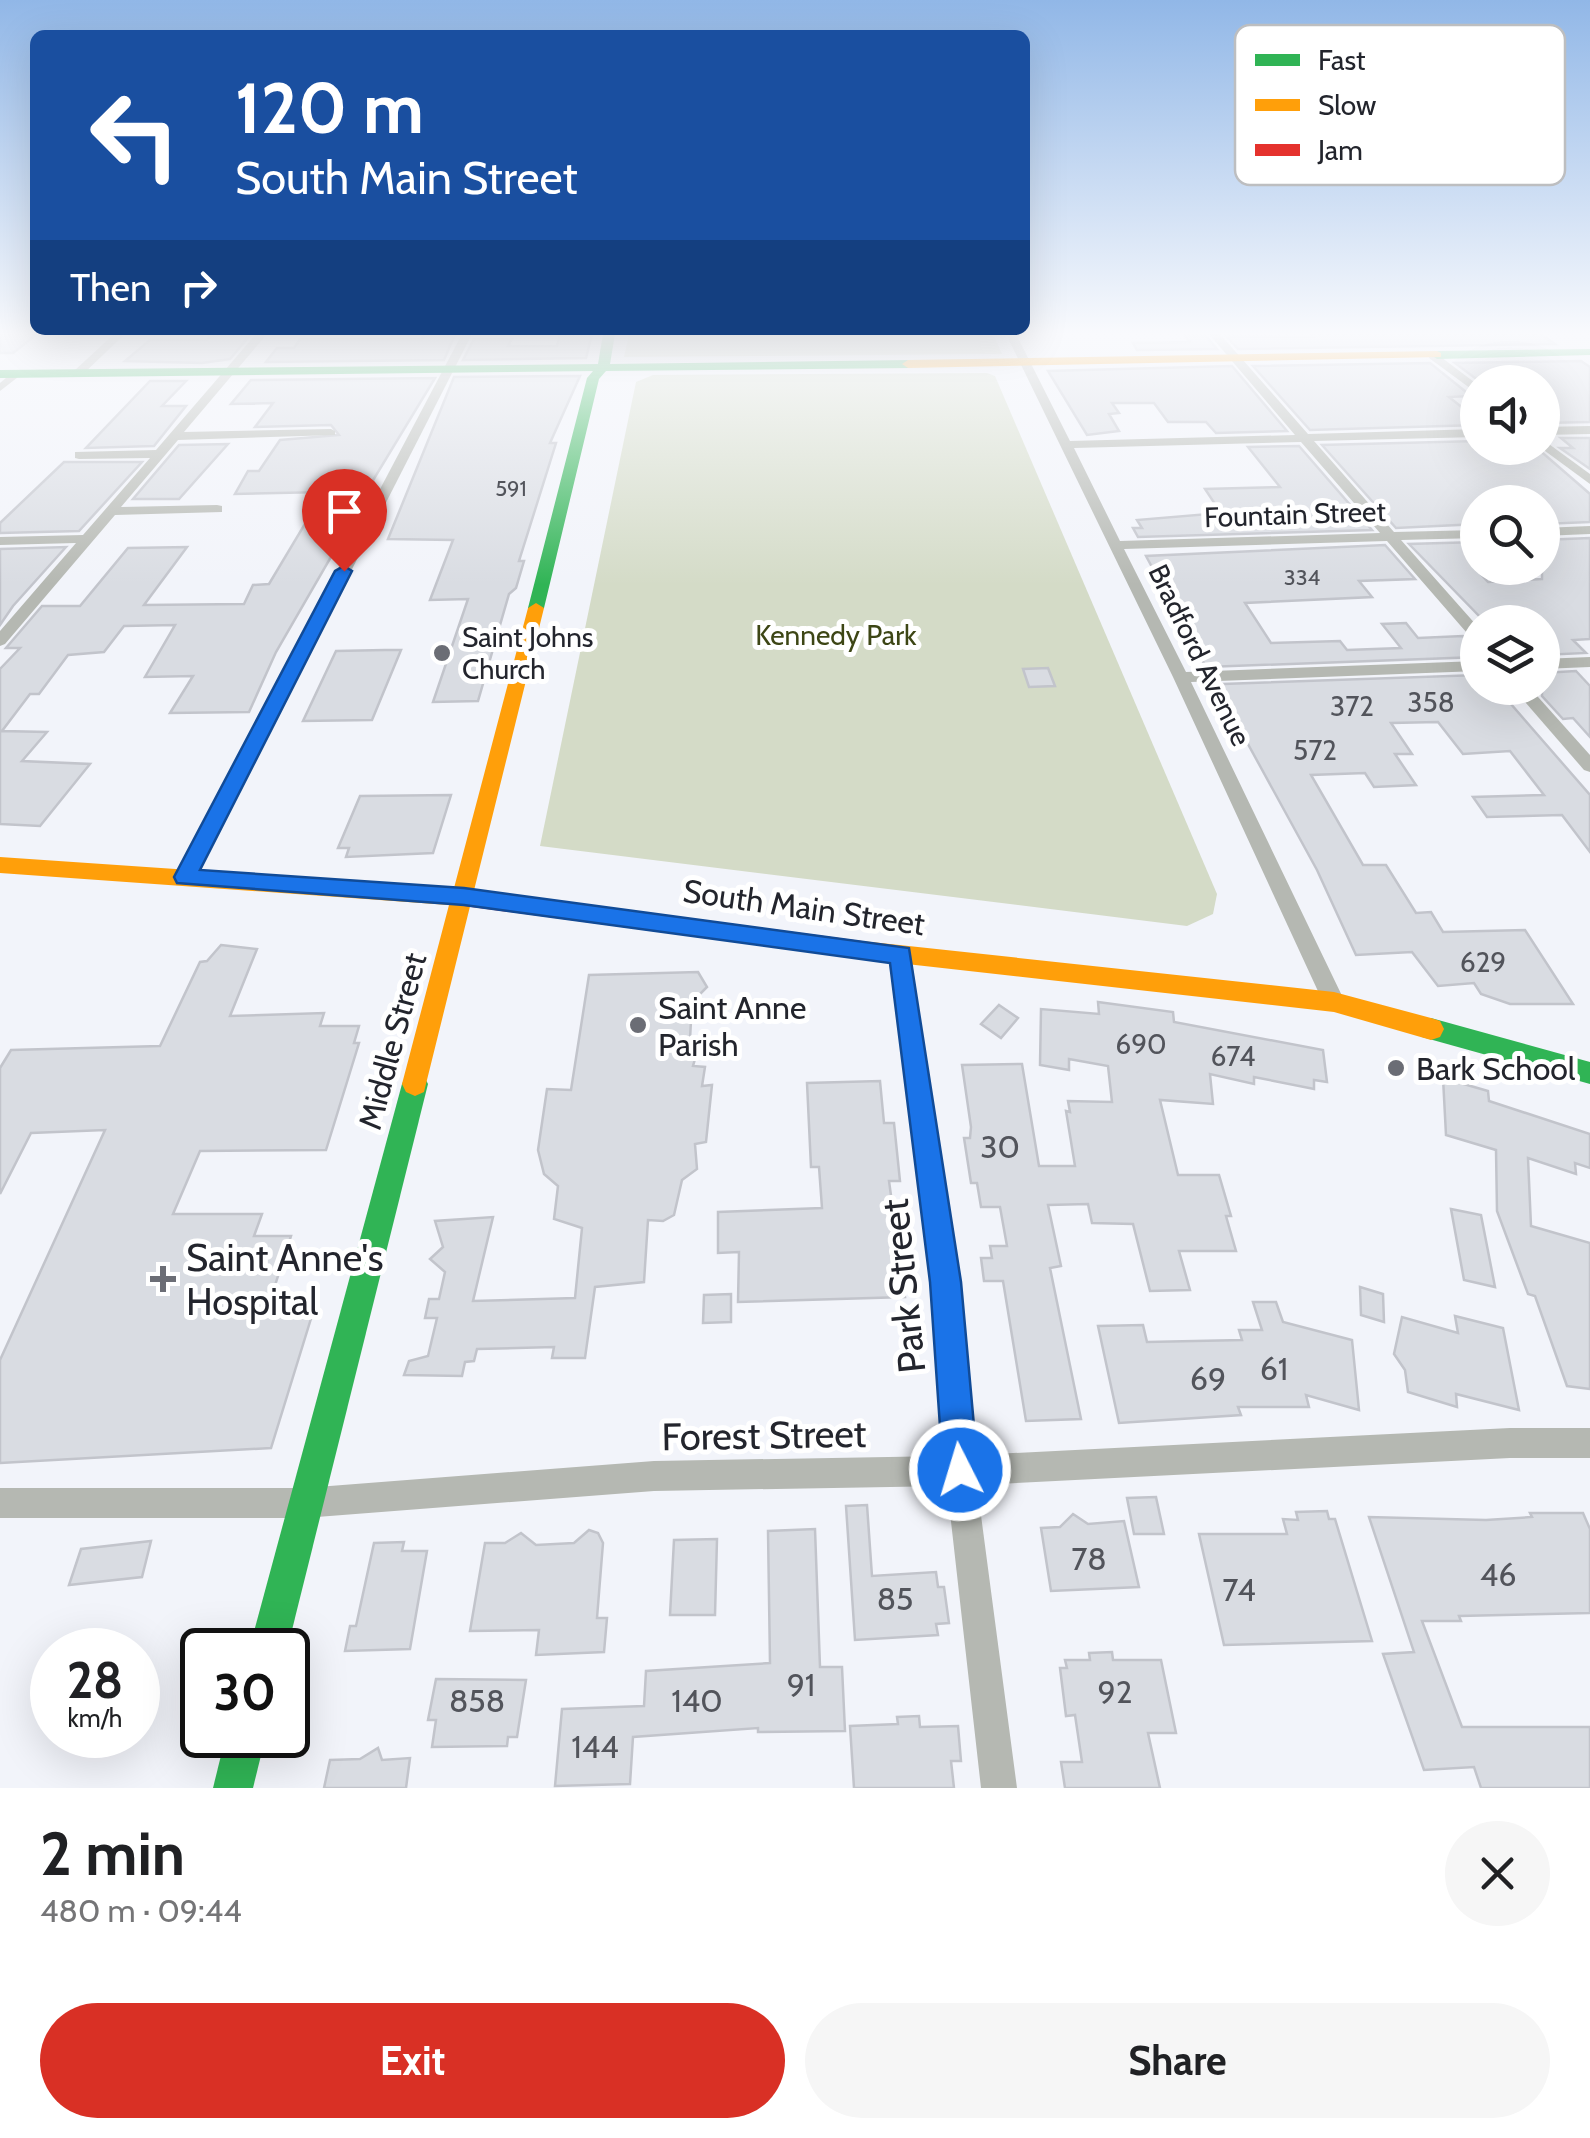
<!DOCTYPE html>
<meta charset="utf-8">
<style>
body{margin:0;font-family:Cabin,sans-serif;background:#f6f6f6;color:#202124;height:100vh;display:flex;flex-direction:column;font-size:38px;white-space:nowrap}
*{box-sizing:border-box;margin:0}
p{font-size:32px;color:#757577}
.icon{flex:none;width:55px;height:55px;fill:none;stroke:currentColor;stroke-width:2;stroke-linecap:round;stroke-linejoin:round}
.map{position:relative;height:1788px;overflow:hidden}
.panel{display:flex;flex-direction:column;background:#fff;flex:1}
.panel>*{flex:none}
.guide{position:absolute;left:30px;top:30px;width:1000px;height:305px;border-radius:15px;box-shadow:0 10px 40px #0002;background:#1a4fa0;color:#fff;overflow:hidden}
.tools{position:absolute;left:1460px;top:365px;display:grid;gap:20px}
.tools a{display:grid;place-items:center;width:100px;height:100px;border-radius:50%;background:#fff;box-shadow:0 10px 40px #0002;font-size:50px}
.speed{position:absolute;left:30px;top:1628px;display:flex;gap:20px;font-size:50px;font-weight:700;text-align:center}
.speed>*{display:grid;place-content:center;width:130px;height:130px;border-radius:50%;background:#fff;box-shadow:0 10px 40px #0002;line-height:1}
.speed small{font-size:25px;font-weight:400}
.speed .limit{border:5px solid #111;border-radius:15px;background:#fff;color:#111}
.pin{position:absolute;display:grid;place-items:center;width:85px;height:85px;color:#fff;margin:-102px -42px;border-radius:50% 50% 50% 0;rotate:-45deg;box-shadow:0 0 10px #0007}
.pin .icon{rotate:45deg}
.me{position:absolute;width:110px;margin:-55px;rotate:355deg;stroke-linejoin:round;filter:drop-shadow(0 0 8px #0008)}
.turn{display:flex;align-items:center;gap:35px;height:210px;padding:0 40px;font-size:45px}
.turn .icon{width:130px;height:130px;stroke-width:2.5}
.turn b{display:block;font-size:70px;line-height:85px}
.then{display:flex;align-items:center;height:95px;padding:0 40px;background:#0003;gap:20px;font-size:38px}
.round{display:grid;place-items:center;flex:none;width:105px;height:105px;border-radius:52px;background:#f6f6f6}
.summary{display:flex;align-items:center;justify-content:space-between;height:170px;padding:0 40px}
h1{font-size:60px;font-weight:700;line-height:75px}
.action{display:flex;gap:20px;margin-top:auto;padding:20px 40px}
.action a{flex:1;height:115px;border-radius:60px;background:#d93025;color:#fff;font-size:40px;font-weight:700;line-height:115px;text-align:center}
.action a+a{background:#f6f6f6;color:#202124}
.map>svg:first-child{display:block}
.green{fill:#d4dbc7}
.building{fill:#d9dce2;stroke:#c2c4cb;stroke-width:2.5}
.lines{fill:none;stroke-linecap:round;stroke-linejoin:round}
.street{fill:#b5b8b2;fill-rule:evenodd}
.fast{fill:#30b455;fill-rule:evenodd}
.slow{fill:#ff9f0a;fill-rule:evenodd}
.jam{fill:#e5322d;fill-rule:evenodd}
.route{fill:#1a73e8;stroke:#114b97;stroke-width:2.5}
.poi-dot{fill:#6b6d75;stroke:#fff;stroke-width:4}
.labels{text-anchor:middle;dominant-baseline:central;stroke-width:10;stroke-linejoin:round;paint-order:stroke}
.far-number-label{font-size:22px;fill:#52545b}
.far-street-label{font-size:28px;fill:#23252d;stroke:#fff}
.far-park-label{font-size:28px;fill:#3d4615;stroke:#fff}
.far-poi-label{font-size:28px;fill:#23252d;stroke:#fff;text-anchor:start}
.number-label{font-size:28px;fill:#52545b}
.street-label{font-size:32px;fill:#23252d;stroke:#fff}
.poi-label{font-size:32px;fill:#23252d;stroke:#fff;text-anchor:start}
.near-number-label{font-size:32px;fill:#52545b}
.near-poi-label{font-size:38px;fill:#23252d;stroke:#fff;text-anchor:start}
.near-street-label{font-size:38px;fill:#23252d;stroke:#fff}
.key{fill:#fff;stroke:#bdbec0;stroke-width:2.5}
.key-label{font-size:28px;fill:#23252d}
</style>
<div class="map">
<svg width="1590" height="1788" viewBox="0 0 1590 1788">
<rect width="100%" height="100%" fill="#f2f4fa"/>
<g class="green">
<polygon points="629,334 993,334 1002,354 624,357"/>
<polygon points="987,373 995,376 1217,894 1213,914 1187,926 540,846 636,382 653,375"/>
</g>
<g class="building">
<polygon points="0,334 37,334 13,353 0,353"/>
<polygon points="213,334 251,334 230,359 202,363 125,361 150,340 207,340"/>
<polygon points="425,334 455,334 444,360 266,362 277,348 294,348 300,339 422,339"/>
<polygon points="560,334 592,334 586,358 463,360 474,339 512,339 508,346 557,346"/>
<polygon points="1309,334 1541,334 1555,344 1238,349 1226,336 1313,337"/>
<polygon points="1185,336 1206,336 1217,349 1137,350 1133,343 1190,342"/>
<polygon points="1581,361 1590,367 1590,422 1542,423 1542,380 1479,381 1455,363"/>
<polygon points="1430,363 1471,396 1449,397 1478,420 1478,425 1310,430 1253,366"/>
<polygon points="1232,366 1287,431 1216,433 1206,422 1168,422 1154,403 1112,403 1119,413 1109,414 1119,431 1087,435 1048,371"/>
<polygon points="580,376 550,443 556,443 519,561 524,561 516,588 509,594 478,701 433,702 468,599 430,600 453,540 388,539 452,382 454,377"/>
<polygon points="435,378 335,543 339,543 276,652 249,712 170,713 193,676 145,677 175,625 124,626 104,652 68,655 39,694 30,694 2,731 47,732 22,761 90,764 40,826 0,824 0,669 20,648 6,648 42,606 80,606 128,548 187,547 144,605 244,604 253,585 269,584 324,492 235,494 248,471 259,471 280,440 339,435 331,425 255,427 273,403 231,404 251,380"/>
<polygon points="150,381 186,381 162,406 186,406 154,446 86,448"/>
<polygon points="1561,438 1590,438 1590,469 1560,448 1573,448"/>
<polygon points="1478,441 1478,448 1537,448 1590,494 1590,522 1542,524 1542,502 1478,502 1478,524 1396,528 1322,445"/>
<polygon points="228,444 179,499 133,499 179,445"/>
<polygon points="1299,446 1372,530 1138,537 1133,528 1142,528 1137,520 1221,513 1205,489 1280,487 1248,447"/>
<polygon points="64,462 142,462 79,531 0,533 0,523"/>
<polygon points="1590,538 1590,639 1573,640 1586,653 1542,655 1542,622 1485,622 1409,544 1478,542 1478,571 1488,582 1542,579 1542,540"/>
<polygon points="1385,545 1415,579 1359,581 1372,597 1245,603 1271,643 1340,641 1347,650 1401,648 1382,624 1406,623 1418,638 1463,636 1478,657 1206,667 1146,556"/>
<polygon points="66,547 13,606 0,625 0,549"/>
<polygon points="385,650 401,650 372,720 303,721 336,651"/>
<polygon points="1048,668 1055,686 1029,687 1023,669"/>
<polygon points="1576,671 1590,686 1590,737 1573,718 1563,719 1542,696 1542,673"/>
<polygon points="1478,675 1478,688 1497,688 1590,795 1590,852 1562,815 1487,817 1473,797 1544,795 1510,751 1463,754 1438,722 1391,723 1412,754 1395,754 1416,785 1374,787 1365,773 1311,775 1363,865 1386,865 1416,913 1431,912 1443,932 1525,930 1573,1004 1510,1004 1481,994 1474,983 1438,986 1412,952 1356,955 1317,870 1220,693 1223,684"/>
<polygon points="451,795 433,853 346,857 349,848 338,848 360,796"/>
<polygon points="221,945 257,949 230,1016 324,1013 320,1026 359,1026 354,1043 359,1043 326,1150 200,1151 173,1214 262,1214 254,1236 291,1236 266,1313 313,1312 271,1448 0,1463 0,1360 105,1130 31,1133 0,1194 0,1068 11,1050 160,1046 200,962 207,961"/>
<polygon points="698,972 707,987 692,1002 689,1058 695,1059 693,1066 705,1067 702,1086 712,1085 706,1142 695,1144 697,1169 682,1180 674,1215 663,1221 648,1220 644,1282 595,1287 585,1358 552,1358 554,1347 477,1349 474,1361 465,1362 462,1376 404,1375 409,1361 428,1356 437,1318 425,1318 429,1299 439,1299 445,1272 430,1259 443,1247 435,1221 493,1217 473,1301 575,1298 582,1228 554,1219 558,1186 544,1174 538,1150 547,1089 571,1090 589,975"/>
<polygon points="1098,1002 1173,1012 1174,1022 1323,1050 1327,1082 1314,1080 1314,1089 1254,1077 1254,1084 1210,1074 1213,1104 1160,1100 1178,1175 1219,1175 1231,1216 1226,1216 1236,1251 1179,1251 1190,1290 1150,1291 1133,1224 1092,1223 1088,1204 1048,1205 1061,1266 1050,1268 1081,1419 1026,1421 1003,1281 984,1281 981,1258 992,1258 990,1246 1007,1246 1000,1207 981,1207 977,1183 971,1183 964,1138 970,1138 971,1127 962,1065 1022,1064 1039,1166 1075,1166 1066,1111 1070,1112 1068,1101 1112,1102 1108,1066 1069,1059 1069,1070 1040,1065 1041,1009 1099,1014"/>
<polygon points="999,1005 1018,1018 1001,1038 981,1024"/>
<polygon points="1443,1078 1488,1091 1489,1101 1590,1134 1590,1168 1575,1163 1576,1174 1528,1158 1531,1226 1590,1243 1590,1389 1567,1386 1535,1296 1528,1294 1497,1211 1496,1150 1446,1135"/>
<polygon points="880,1081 884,1123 894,1123 900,1181 889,1181 905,1297 738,1302 739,1252 718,1253 718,1212 822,1208 819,1167 811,1167 807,1083"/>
<polygon points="1451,1209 1481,1215 1495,1287 1464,1280"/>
<polygon points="1360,1287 1383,1294 1384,1322 1361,1315"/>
<polygon points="731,1294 731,1322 703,1323 704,1295"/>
<polygon points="1253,1302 1276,1302 1283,1322 1352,1340 1359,1410 1306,1395 1309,1407 1238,1407 1241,1415 1119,1423 1098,1326 1143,1325 1147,1342 1242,1340 1239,1330 1262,1330"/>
<polygon points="1455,1316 1503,1328 1519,1410 1456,1394 1457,1407 1408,1392 1405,1370 1394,1354 1402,1317 1458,1333"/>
<polygon points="1156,1497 1164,1534 1134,1534 1127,1498"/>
<polygon points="867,1505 872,1576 936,1572 938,1587 944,1587 949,1623 936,1624 938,1635 855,1640 846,1506"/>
<polygon points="1327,1511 1329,1519 1335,1519 1372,1641 1224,1645 1199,1534 1287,1534 1283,1519 1298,1520 1296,1512"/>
<polygon points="1530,1513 1583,1513 1590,1529 1590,1613 1459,1616 1461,1621 1422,1621 1462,1727 1590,1727 1590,1788 1481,1788 1474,1767 1424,1770 1383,1654 1414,1652 1369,1517 1486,1520 1532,1517"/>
<polygon points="1073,1514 1088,1524 1124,1521 1139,1587 1051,1591 1041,1528 1060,1527"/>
<polygon points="815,1529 820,1667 842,1667 845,1731 758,1732 758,1728 633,1737 630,1784 555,1786 562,1709 644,1706 646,1671 770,1663 768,1531"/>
<polygon points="589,1530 598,1533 603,1543 597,1618 607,1618 604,1652 536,1655 539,1630 470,1631 485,1543 505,1543 521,1533 536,1545 574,1543"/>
<polygon points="717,1539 715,1615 670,1615 674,1540"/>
<polygon points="151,1541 142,1577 69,1585 81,1549"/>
<polygon points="404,1542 402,1551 427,1551 410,1649 345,1651 350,1626 356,1626 374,1543"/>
<polygon points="1112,1652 1113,1660 1161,1660 1176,1733 1148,1733 1160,1788 1065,1788 1061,1762 1082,1762 1075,1715 1066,1716 1060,1668 1067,1668 1065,1660 1090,1660 1089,1653"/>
<polygon points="436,1679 526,1680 517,1737 508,1737 507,1746 432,1747 436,1720 428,1720"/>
<polygon points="919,1716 920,1727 958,1726 961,1761 951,1761 954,1788 854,1788 850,1726 898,1724 897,1717"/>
<polygon points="378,1748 382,1760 410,1758 406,1788 324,1788 330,1760 360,1759"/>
</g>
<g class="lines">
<g class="street">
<polygon points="114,334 125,334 82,375 74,375 74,371"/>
<polygon points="256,334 267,334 184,432 331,429 335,431 335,435 178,440 121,507 217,505 222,506 222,512 115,515 5,644 0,646 0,631 76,543 0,545 0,537 83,535 150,458 79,459 75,458 75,452 156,450"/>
<polygon points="462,334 472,334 195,877 185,884 178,882 175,877"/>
<path d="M1006,334H1016L1070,441L1295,435L1209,334H1220L1308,434L1478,429V437L1314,441L1394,532L1478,530V538L1401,540L1478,627V642L1473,640L1387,541L1124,549L1186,672L1478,661V671L1191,682L1345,1002L1342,1008L1334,1011L1326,1008L1323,1002L1173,677ZM1301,442L1380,533L1120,541L1074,448Z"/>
<polygon points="1429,354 1437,354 1478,385 1478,394 1429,358"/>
<polygon points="13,372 22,374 0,391 0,383"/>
<polygon points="1590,426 1590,434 1542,435 1542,427"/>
<polygon points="1542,439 1590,474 1590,484 1541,448"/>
<polygon points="1590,526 1590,534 1542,536 1542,528"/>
<polygon points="1590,657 1590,667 1542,669 1542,659"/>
<polygon points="1513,688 1530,688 1590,755 1590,772 1584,770"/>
<polygon points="900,947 907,949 911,955 958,1282 974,1455 1510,1428 1590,1428 1590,1458 1510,1458 977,1485 1017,1788 981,1788 947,1486 654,1491 304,1518 0,1518 0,1488 304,1488 654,1461 944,1456 932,1282 889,955 893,949"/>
</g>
<g class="fast">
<polygon points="603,334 615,334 610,364 908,360 914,364 908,368 606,371 599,379 544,608 536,613 528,608 587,378 593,371 0,378 0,370 598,364"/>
<polygon points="1590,349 1590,355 1437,359 1431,355 1437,351"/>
<polygon points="1431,1018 1590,1062 1590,1084 1422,1037 1418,1029 1422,1021"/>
<polygon points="415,1072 424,1076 428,1084 287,1650 249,1650 402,1084 406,1076"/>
<polygon points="226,1735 266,1735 253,1788 213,1788"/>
</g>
<g class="slow">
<polygon points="1437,351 1441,353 1441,357 908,368 902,364 908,360"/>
<polygon points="536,603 544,608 424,1092 415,1096 406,1092 402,1084 449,905 0,873 0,857 454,888 528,608"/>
<polygon points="862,941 1334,992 1431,1018 1440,1021 1444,1029 1440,1037 1431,1040 1334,1012 862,959 854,957 850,950 854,943"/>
</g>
<polygon class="jam" points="464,888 862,941 870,943 874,950 870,957 862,959 464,906 456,903 453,897 456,891"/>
</g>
<linearGradient id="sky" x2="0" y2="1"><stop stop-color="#91b7e7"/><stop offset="0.57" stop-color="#f9fafd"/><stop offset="1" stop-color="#f9fafd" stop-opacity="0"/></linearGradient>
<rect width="1590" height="585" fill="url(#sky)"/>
<polygon class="route" points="344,566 352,571 200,870 464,888 909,948 961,1282 978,1470 973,1483 960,1488 948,1483 943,1470 930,1282 890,963 464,905 177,883 174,877 335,571"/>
<g class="poi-dot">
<circle cx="442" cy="653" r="10"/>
<circle cx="638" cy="1025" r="10"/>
<circle cx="1396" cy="1068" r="10"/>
<path d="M158 1264h10v10h10v10h-10v10h-10v-10h-10v-10h10z"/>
</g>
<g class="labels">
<g class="far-number-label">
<text x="511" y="488">591</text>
<text x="1302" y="577">334</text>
</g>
<g class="far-street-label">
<text transform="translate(1295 514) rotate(-2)">Fountain Street</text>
<text transform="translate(1200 655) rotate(64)">Bradford Avenue</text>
</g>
<g class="far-park-label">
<text x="836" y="635">Kennedy Park</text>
</g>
<g class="far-poi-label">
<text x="462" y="637">Saint Johns<tspan x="462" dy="32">Church</tspan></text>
</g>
<g class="number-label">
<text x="1431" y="702">358</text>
<text x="1352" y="706">372</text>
<text x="1315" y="750">572</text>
<text x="1483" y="962">629</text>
<text x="1141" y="1044">690</text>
<text x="1233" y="1056">674</text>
</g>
<g class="street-label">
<text transform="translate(804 907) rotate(8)">South Main Street</text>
<text transform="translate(392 1041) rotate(-75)">Middle Street</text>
</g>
<g class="poi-label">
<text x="658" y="1007">Saint Anne<tspan x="658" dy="37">Parish</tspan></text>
<text x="1416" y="1068">Bark School</text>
</g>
<g class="near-number-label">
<text x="1000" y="1146">30</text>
<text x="1274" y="1368">61</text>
<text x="1208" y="1378">69</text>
<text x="1089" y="1558">78</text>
<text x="1498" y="1574">46</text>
<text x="1239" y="1589">74</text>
<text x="895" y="1598">85</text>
<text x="801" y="1684">91</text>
<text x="1115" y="1691">92</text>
<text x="477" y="1700">858</text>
<text x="697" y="1700">140</text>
<text x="595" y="1746">144</text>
</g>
<g class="near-poi-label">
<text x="186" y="1257">Saint Anne's<tspan x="186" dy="44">Hospital</tspan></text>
</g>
<g class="near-street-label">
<text transform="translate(903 1286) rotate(-96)">Park Street</text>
<text transform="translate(764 1435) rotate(-1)">Forest Street</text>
</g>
</g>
<rect x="1235" y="25" width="330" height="160" rx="15" class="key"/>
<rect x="1255" y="54" width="45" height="12" fill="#30b455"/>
<rect x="1255" y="99" width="45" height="12" fill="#ff9f0a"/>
<rect x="1255" y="144" width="45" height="12" fill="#e5322d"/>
<g class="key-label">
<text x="1318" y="70">Fast</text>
<text x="1318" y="115">Slow</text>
<text x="1318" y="160">Jam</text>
</g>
</svg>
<div class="tools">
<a><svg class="icon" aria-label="sound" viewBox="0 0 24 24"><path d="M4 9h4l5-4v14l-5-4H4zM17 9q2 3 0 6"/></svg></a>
<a><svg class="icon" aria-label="search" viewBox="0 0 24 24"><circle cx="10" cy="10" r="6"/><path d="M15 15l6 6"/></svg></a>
<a><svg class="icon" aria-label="layers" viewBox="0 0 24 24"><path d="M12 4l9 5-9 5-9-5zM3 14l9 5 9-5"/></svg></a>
</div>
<div class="speed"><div>28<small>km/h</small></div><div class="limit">30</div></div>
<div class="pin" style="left:344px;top:571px;background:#d93025"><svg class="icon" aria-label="arrive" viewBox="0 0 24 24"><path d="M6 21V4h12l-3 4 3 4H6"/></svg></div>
<svg class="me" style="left:960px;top:1470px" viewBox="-20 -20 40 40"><circle r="17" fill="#1a73e8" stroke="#fff" stroke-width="3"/><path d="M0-11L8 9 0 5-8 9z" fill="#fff"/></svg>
<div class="guide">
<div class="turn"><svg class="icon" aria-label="left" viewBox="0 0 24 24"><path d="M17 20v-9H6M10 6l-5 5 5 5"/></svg><div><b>120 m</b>South Main Street</div></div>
<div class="then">Then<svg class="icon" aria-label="right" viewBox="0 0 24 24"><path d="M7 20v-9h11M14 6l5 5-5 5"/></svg></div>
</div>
</div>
<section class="panel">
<div class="summary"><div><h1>2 min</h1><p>480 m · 09:44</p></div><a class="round"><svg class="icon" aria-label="close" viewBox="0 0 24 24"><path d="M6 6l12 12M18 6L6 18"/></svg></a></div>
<div class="action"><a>Exit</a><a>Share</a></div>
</section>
